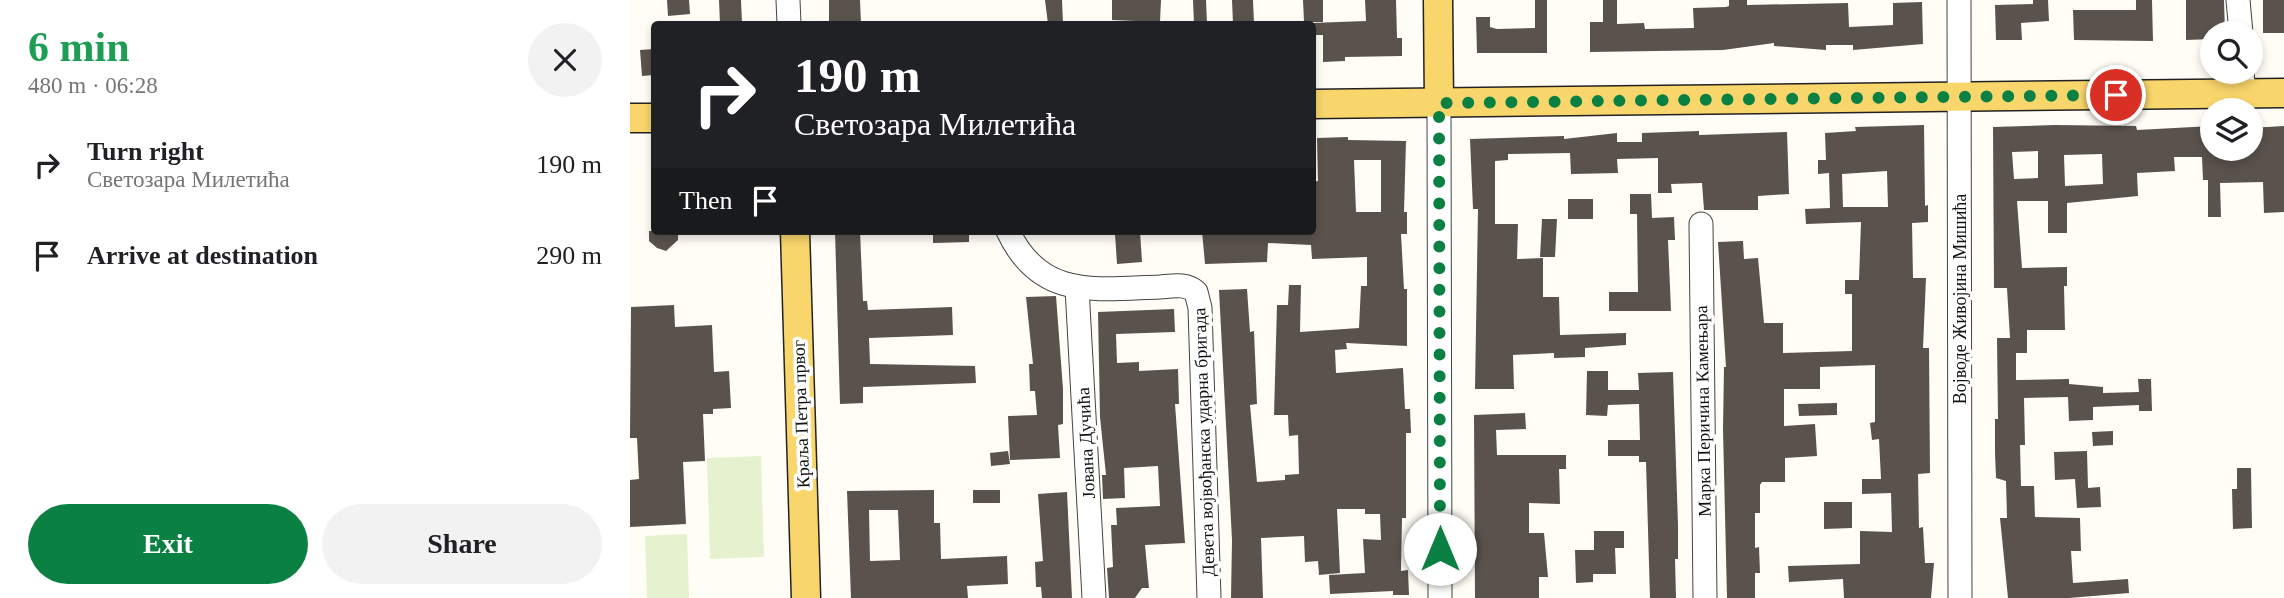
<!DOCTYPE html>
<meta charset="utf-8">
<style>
body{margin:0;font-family:Georgia,serif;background:#f2f2f2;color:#202124;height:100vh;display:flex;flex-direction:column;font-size:26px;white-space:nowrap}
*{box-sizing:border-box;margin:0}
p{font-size:23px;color:#757577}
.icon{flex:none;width:38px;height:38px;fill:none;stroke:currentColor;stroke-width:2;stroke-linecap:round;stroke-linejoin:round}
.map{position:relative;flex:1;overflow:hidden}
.drawer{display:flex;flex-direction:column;background:#fff;width:630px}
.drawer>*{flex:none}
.hud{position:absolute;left:21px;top:21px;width:665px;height:214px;border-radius:7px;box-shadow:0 4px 10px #0003;background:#202124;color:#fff;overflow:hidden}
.fabs{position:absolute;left:1570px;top:21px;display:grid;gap:14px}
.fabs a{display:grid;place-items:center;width:63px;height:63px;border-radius:50%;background:#fff;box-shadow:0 4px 10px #0003;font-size:35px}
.pin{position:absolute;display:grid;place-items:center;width:60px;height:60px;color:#fff;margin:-30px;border:4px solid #fff;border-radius:50%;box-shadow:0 2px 7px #0007}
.me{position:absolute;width:77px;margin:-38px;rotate:0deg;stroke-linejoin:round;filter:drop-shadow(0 0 5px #0008)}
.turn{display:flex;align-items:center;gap:24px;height:147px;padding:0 28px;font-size:32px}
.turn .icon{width:91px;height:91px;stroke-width:2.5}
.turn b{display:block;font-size:49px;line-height:60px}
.then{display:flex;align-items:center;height:66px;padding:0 28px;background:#0003;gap:14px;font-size:26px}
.round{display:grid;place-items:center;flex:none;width:74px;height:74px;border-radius:37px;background:#f2f2f2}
.head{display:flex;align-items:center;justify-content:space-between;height:119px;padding:0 28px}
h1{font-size:42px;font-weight:700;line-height:52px;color:#1e9e55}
.primary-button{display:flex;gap:14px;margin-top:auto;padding:14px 28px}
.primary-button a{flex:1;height:80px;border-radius:42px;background:#0b8043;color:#fff;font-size:28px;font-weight:700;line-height:80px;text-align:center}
.primary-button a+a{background:#f2f2f2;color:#202124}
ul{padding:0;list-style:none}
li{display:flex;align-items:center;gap:21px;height:91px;padding:0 28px}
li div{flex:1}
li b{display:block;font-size:26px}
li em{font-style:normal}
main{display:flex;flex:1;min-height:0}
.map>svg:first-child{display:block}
.pitch{fill:#e6f2cf}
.building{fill:#5a524d;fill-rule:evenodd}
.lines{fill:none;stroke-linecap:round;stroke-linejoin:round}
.minor-casing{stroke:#444;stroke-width:25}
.major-casing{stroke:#222;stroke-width:31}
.minor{stroke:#fff;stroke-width:23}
.major{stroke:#f9d66b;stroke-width:28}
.route{stroke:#0b8043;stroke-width:12;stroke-dasharray:0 21.6}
.labels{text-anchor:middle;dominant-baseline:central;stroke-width:7;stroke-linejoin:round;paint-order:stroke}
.street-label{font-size:18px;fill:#111;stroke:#fff}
</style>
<main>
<section class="drawer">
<div class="head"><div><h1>6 min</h1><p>480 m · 06:28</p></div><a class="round"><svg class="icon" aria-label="close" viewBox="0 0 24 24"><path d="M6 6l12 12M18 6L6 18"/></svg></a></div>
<ul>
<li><svg class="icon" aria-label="right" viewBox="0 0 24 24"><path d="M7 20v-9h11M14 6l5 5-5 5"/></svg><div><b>Turn right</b><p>Светозара Милетића</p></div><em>190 m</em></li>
<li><svg class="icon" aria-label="arrive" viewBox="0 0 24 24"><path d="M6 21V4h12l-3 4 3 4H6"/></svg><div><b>Arrive at destination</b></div><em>290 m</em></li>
</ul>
<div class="primary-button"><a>Exit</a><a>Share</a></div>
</section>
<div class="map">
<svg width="1654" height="598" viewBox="0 0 1654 598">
<rect width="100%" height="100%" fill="#fffdf5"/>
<g class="pitch">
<polygon points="131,456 134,557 80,559 77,458"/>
<polygon points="57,534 59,598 17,598 15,536"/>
</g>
<g class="building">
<polygon points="37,0 59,0 60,14 38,16"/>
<polygon points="89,0 111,0 112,24 90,24"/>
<polygon points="199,0 230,0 231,24 199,24"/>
<polygon points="415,0 432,0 433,24 418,24"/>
<polygon points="482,0 531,0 530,22 482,20"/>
<polygon points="563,0 576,0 577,24 564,24"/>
<polygon points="602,0 623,0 624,24 603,24"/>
<polygon points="673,0 693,0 693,22 674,22"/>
<polygon points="735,0 766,0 767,38 772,38 772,56 715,57 715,61 693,62 693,35 682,35 682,23 736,21"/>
<polygon points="905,0 917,0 917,53 847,53 846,17 860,17 860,27 867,29 905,28"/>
<polygon points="973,0 987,0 987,24 1014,23 1015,29 1064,28 1063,8 1096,7 1099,6 1099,0 1117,0 1117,5 1218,3 1219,27 1263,25 1263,3 1292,2 1293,44 1223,50 1223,45 1196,45 1196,50 1144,46 1144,43 1093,50 960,52 960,22 973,22"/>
<polygon points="1403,0 1418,0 1419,21 1391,23 1392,40 1366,40 1365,5 1403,4"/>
<polygon points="1506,0 1522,0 1523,41 1444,40 1443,10 1506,10"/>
<polygon points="1556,0 1594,0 1595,33 1582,33 1582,39 1556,40"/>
<rect x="1633" y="0" width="21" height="33"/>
<polygon points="24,49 24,75 12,76 10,50"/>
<path d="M1294,125L1295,206L1298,205V222L1282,223L1283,278H1296L1293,348H1299L1300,473L1288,474L1289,528L1293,527L1295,563H1304L1301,598H1214L1213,579L1159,582L1158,566L1230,564V531L1262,532L1261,493L1232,494V479H1251L1249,439L1242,440L1240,423L1245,422V365L1190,367V389H1154V426L1185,424L1187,456L1155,458V482H1132L1130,485V513H1125V548L1129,547L1130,573H1125V598H1097L1093,430L1094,367H1096L1088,242L1113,241L1114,259L1128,258L1134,323H1153V353L1222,351V294H1215V280H1229L1231,222L1176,224L1175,209L1200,208L1199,173L1188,174V160H1196L1195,133L1226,131L1225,127ZM1257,171L1258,207H1213L1212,174Z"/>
<path d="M1425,125L1506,126L1507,130L1582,126V149H1620V128L1654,126V212L1634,213L1633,182L1590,183L1591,217H1578V180H1573L1572,157H1544L1545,171L1507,173L1508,196L1437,203V233H1418V201H1387L1392,268L1437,267V286H1434L1435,330H1397V353H1386V380L1439,379V384L1473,387V393L1509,392L1508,379H1521L1522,411H1509V405L1463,407V420L1439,421L1438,397L1394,398L1395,445H1390L1391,486H1404L1405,517L1450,518L1451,551H1441L1443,583L1498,579L1499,593L1439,598H1378L1370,518H1377L1376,481L1366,478L1365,453V419H1368L1367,338H1380L1377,288H1364L1363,127ZM1408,151V178L1384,179L1382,152ZM1472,154L1473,184L1435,186L1434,155Z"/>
<polygon points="1069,131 1069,135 1157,132 1159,194 1128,196 1128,210 1074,210 1072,183 1041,184 1042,193 1028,193 1028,158 987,159 988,173 941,174 940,153 878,154 878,160 865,161 865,224 888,224 887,259 913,258 913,297 929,297 930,335 996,333 996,345 955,348 955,357 924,358 924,353 883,355 884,389 845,389 848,209 843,209 840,139 934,136 934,139 987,133 987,142 1012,142 1012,133"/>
<path d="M718,137V140L776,141L774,212H777V234H771L774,289H777V346L716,343L717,349L705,350L706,373L773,368L775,409H780L781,433H776V518H772L771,571L778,570L779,595H763V591L700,594L699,575L735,573L733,539L751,540L750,514H735V509H707L710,573L689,575L688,561L675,562L674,536L631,538L633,598H601L602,540L589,290L617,289L620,332L624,331L627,404L620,405L627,482L655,480V475L669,474L668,435L659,436L658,415H644L647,305H658L659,285H671L670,332L729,328L731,286H737V257L682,259L681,245L638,243L637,262L575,264L572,231L682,233V182L688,181L687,138ZM724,160H751V212H726Z"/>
<polygon points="1000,194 1021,194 1022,218 1044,217 1045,240 1038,240 1041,311 979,311 979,292 1008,292 1007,214 1000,214"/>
<rect x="938" y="199" width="25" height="20"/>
<polygon points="912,219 927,219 925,257 910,257"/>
<polygon points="19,231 48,231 48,240 36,251 27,248 19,241"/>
<polygon points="205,231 230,231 233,301 237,301 238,310 322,307 323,335 239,338 240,364 345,366 346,383 233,387 233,403 210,404"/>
<polygon points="303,231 339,231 339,242 303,243"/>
<polygon points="489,231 510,231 512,262 487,264 485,234"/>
<polygon points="426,296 433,389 433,424 428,425 430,458 380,460 378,416 407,415 405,391 400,391 399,364 403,364 396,297"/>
<polygon points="44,305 45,327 82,325 84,372 99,371 101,408 83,409 83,414 73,414 75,461 53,462 56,524 0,527 0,480 9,479 7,438 0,438 1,307"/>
<polygon points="544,309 545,332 486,334 487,363 509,362 509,371 548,369 549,404 545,404 555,543 515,545 519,588 512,588 505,598 479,598 477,568 483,567 481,525 487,525 486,508 530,506 528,466 494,468 495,498 473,499 472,475 476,475 470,417 468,312"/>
<polygon points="957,371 978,371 978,390 1009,390 1008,373 1043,372 1048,525 1048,559 1045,559 1046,598 1020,598 1016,462 1009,462 1009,456 978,456 978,440 1010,440 1009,404 978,405 977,416 956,415"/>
<polygon points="1207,403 1207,415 1169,416 1168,404"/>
<polygon points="895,413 896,429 866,430 867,455 936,455 936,469 929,469 930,504 899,503 899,533 914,533 918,577 909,577 909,598 845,598 844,415"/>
<polygon points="1483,431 1483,445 1463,446 1462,432"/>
<polygon points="378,451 380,464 361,466 360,453"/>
<polygon points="1457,451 1458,488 1470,487 1471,507 1447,508 1445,479 1425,480 1424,452"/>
<polygon points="1607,468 1621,468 1622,528 1603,529 1602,489 1607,489"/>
<path d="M304,490V523H310L311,559L377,556L378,584L337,586L338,598H221L217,491ZM239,510H268L270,560L240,561Z"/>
<rect x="343" y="490" width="27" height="13"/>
<polygon points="437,492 442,598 412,598 411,587 406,587 405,562 413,561 408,494"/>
<polygon points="1194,502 1222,502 1222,528 1194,529"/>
<polygon points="964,531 994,531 994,548 985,548 986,574 963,574 963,582 946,583 945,550 964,550"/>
</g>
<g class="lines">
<defs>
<g id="minor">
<polyline points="158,0 159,24"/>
<polyline points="1329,0 1330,598"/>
<polyline points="1608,0 1611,33"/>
<polyline points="1612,72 1614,93"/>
<polyline points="809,103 810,598"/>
<polyline points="1071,224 1075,598"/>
<path d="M378,231C410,300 466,289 530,287C543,286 556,283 566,292L570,308L579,598"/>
<polyline points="447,288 464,598"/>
</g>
<g id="major">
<polyline points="808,0 809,103"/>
<polyline points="682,104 1654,93"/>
<polyline points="0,118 24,118"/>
<polyline points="165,231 176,598"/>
</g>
</defs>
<use href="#minor" class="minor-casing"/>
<use href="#major" class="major-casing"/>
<use href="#minor" class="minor"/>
<use href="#major" class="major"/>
</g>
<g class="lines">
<polyline class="route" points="810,549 809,103 1486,95"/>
</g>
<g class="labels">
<g class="street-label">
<text transform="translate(1330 299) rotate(-90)">Војводе Живојина Мишића</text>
<text transform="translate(1073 411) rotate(-91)">Марка Перичина Камењара</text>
<text transform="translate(171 414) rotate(-92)">Краља Петра првог</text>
<text transform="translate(574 442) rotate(-92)">Девета војвођанска ударна бригада</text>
<text transform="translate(456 443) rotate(-93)">Јована Дучића</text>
</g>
</g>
</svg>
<div class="fabs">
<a><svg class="icon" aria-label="search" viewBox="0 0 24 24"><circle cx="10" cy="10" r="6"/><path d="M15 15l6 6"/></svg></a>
<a><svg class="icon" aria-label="layers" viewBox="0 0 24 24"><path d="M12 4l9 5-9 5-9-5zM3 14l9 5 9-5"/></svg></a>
</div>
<div class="pin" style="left:1486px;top:95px;background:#d93025"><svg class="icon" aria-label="arrive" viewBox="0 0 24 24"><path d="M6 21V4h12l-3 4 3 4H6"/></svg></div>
<svg class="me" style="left:810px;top:549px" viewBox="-20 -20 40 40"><circle r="19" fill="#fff"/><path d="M0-13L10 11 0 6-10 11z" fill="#0b8043"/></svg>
<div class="hud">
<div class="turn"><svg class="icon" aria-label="right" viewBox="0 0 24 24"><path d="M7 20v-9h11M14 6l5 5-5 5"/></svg><div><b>190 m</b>Светозара Милетића</div></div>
<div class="then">Then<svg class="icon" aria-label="arrive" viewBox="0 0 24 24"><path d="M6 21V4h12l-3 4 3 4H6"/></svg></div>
</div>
</div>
</main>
